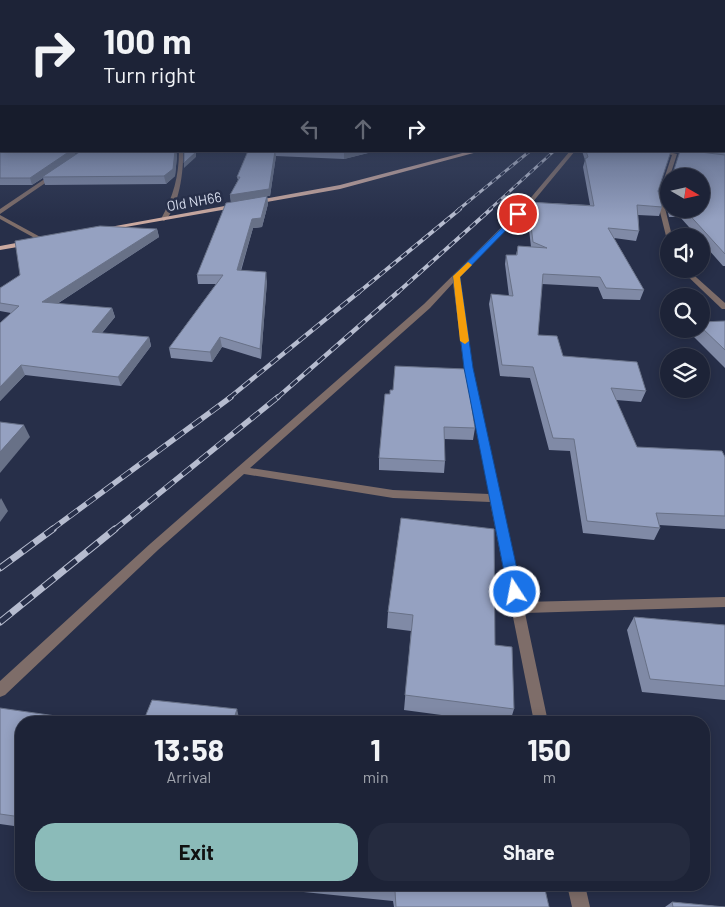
<!DOCTYPE html>
<style>
body{margin:0;font-family:Barlow,sans-serif;background:#252b3f;color:#f1f3f6;height:100vh;display:flex;flex-direction:column;font-size:19px;white-space:nowrap}
*{box-sizing:border-box;margin:0}
p{font-size:16px;color:#a0a4ad}
.icon{flex:none;width:28px;height:28px;fill:none;stroke:currentColor;stroke-width:2;stroke-linecap:round;stroke-linejoin:round}
.map{position:relative;flex:1;overflow:hidden}
.drawer{position:absolute;left:15px;top:716px;width:695px;height:175px;display:flex;flex-direction:column;background:#1d2337;border-radius:20px;box-shadow:0 2px 12px #0003,0 0 0 1px #3b4052}
.drawer>*{flex:none}
.banner{position:absolute;left:0px;top:0px;width:725px;height:152px;box-shadow:0 2px 12px #0003,0 0 0 1px #3b4052;background:#1d2337;color:#f1f3f6;overflow:hidden}
.needle{width:32px;rotate:99deg}
.controls{position:absolute;left:660px;top:168px;display:grid;gap:10px}
.controls a{display:grid;place-items:center;width:50px;height:50px;border-radius:50%;background:#1d2337;box-shadow:0 2px 12px #0003,0 0 0 1px #3b4052;font-size:25px}
.pin{position:absolute;display:grid;place-items:center;width:42px;height:42px;color:#fff;margin:-21px;border:2px solid #fff;border-radius:50%;box-shadow:0 1px 5px #0007}
.me{position:absolute;width:55px;margin:-28px;rotate:349deg;stroke-linejoin:round;filter:drop-shadow(0 0 4px #0008)}
.turn{display:flex;align-items:center;gap:18px;height:105px;padding:0 20px;font-size:22px}
.turn .icon{width:65px;height:65px;stroke-width:2.5}
.turn b{display:block;font-size:35px;line-height:42px}
.lanes{display:flex;align-items:center;height:48px;padding:0 20px;background:#0003;justify-content:center;gap:25px;direction:ltr}
.lanes .off{opacity:.35}
.eta{display:flex;justify-content:space-evenly;align-items:center;height:85px;text-align:center}
.eta b{font-size:30px;font-weight:700;line-height:35px}
.button{display:flex;gap:10px;margin-top:auto;padding:10px 20px}
.button a{flex:1;height:58px;border-radius:20px;background:#8bbbb9;color:#111;font-size:20px;font-weight:700;line-height:58px;text-align:center}
.button a+a{background:#252b3f;color:#f1f3f6}
.map>svg:first-child{display:block}
.lines{fill:none;stroke-linecap:round;stroke-linejoin:round}
.street{fill:#7e6d69;fill-rule:evenodd}
.primary{fill:#caa9a0;fill-rule:evenodd}
.rail-far4-casing{stroke:#b6bccf;stroke-width:3}
.rail-far3-casing{stroke:#b6bccf;stroke-width:4}
.rail-far2-casing{stroke:#b6bccf;stroke-width:4.5}
.rail-far1-casing{stroke:#b6bccf;stroke-width:5.5}
.rail-casing{stroke:#b6bccf;stroke-width:7}
.rail-far4{stroke:#272f49;stroke-width:2;stroke-dasharray:5.5;stroke-linecap:butt}
.rail-far3{stroke:#272f49;stroke-width:2.5;stroke-dasharray:7;stroke-linecap:butt}
.rail-far2{stroke:#272f49;stroke-width:3;stroke-dasharray:9;stroke-linecap:butt}
.rail-far1{stroke:#272f49;stroke-width:4;stroke-dasharray:11;stroke-linecap:butt}
.rail{stroke:#272f49;stroke-width:5;stroke-dasharray:14;stroke-linecap:butt}
.wall{fill:#808aa6}
.shaded-wall{fill:#687187}
.building{fill:#95a1c1;stroke:#687187}
.route{fill:#1a73e8;stroke:#114b97}
.slow{fill:#f59e0b}
.labels{text-anchor:middle;dominant-baseline:central;stroke-width:5;stroke-linejoin:round;paint-order:stroke}
.far-street-label{font-size:14px;fill:#d6dced;stroke:#272f49}
</style>
<div class="map">
<svg width="725" height="907" viewBox="0 0 725 907">
<rect width="100%" height="100%" fill="#272f49"/>
<g class="lines">
<g class="street">
<path d="M179,151H183C184,169 179,210 164,221L161,219C173,197 179,176 179,151Z"/>
<path d="M570,151H575L532,203L460,277L472,368L523,602L725,597V607L525,613L548,722H534L490,502L393,498L244,474L158,550L5,695L0,697V681L150,544L424,304L528,201ZM453,283L464,368L489,494L393,490L250,468L430,308Z"/>
<polygon points="652,151 665,151 677,154 670,176 669,176 663,200 672,236 669,236 669,238 666,236 657,200 672,155"/>
<polygon points="52,174 57,175 0,214 0,209"/>
<polygon points="0,215 44,239 45,240 40,241 0,219"/>
<polygon points="680,269 687,269 725,303 725,309 722,309"/>
<polygon points="567,885 585,885 590,907 572,907"/>
</g>
<g class="primary">
<polygon points="470,151 481,151 340,189 103,231 99,229 340,185"/>
<polygon points="32,240 35,240 35,244 0,250 0,246"/>
</g>
<defs>
<g id="rail-far4">
<polyline points="458,210 530,151"/>
<polyline points="489,210 554,151"/>
</g>
<g id="rail-far3">
<polyline points="358,293 460,209"/>
<polyline points="397,293 491,209"/>
</g>
<g id="rail-far2">
<polyline points="229,398 359,292"/>
<polyline points="277,398 398,292"/>
</g>
<g id="rail-far1">
<polyline points="51,530 231,397"/>
<polyline points="114,530 278,397"/>
</g>
<g id="rail">
<polyline points="0,568 53,529"/>
<polyline points="0,622 115,529"/>
</g>
</defs>
<use href="#rail-far4" class="rail-far4-casing"/>
<use href="#rail-far3" class="rail-far3-casing"/>
<use href="#rail-far2" class="rail-far2-casing"/>
<use href="#rail-far1" class="rail-far1-casing"/>
<use href="#rail" class="rail-casing"/>
<use href="#rail-far4" class="rail-far4"/>
<use href="#rail-far3" class="rail-far3"/>
<use href="#rail-far2" class="rail-far2"/>
<use href="#rail-far1" class="rail-far1"/>
<use href="#rail" class="rail"/>
</g>
<g class="wall">
<polygon points="724,92 725,92 725,266 723,266 701,241 701,236 697,236 680,217 669,217 665,200 669,188 669,209 701,209 680,152 671,151 658,191 662,207 659,216 638,215 639,231 636,241 614,238 644,290 640,300 603,299 598,287 542,284 538,335 563,356 646,391 641,402 616,400 637,447 725,457 725,529 659,525 660,528 654,540 583,533 570,451 549,450 530,378 500,376 489,304 491,294 509,296 505,264 506,255 516,255 518,246 531,247 527,211 528,202 590,205 583,167 585,160 582,151 724,151"/>
<polygon points="0,144 76,154 81,151 176,151 177,156 175,176 166,184 45,185 43,178 32,185 0,185"/>
<polygon points="248,151 376,151 344,159 276,156 270,196 267,196 268,204 262,227 253,228 241,271 267,281 261,359 222,347 212,362 171,358 169,348 216,284 198,284 197,275 231,202 230,195 238,180 237,177"/>
<polygon points="157,229 159,237 57,304 112,308 115,317 102,333 149,337 151,346 121,386 25,375 0,401 0,323 11,313 0,311 0,288"/>
<polygon points="725,321 725,368 692,335 694,329 701,329 701,322"/>
<polygon points="385,394 475,428 473,440 444,439 445,461 444,473 379,470 379,458"/>
<polygon points="401,518 495,645 514,709 510,722 494,722 404,710 411,631 387,628 388,612"/>
<polygon points="634,617 725,625 725,700 642,692 627,630"/>
<polygon points="0,708 21,722 21,827 0,824"/>
<polygon points="244,885 544,885 549,907 394,907 393,901 244,886"/>
<polygon points="672,902 725,907 665,907"/>
</g>
<g class="shaded-wall">
<polygon points="70,151 75,151 76,155 32,185 30,178"/>
<polygon points="175,151 176,151 177,156 175,176 166,184 164,176"/>
<polygon points="275,151 276,156 270,196 267,196 268,204 262,227 253,228 238,279 237,270 252,219 231,203 230,195"/>
<polygon points="349,151 376,151 344,159 344,152"/>
<polygon points="196,152 196,157 184,168 184,163"/>
<polygon points="157,229 159,237 46,311 42,302"/>
<polygon points="266,272 267,281 261,359 260,349"/>
<polygon points="112,308 115,317 95,341 92,332"/>
<polygon points="149,337 151,346 121,386 118,377"/>
<polygon points="220,337 222,347 212,362 210,352"/>
<polygon points="21,365 25,375 0,401 0,387"/>
<polygon points="24,425 30,437 0,473 0,452"/>
<polygon points="1,498 8,511 0,522 0,500"/>
<polygon points="237,709 240,722 233,722"/>
</g>
<g class="building">
<rect x="724" y="92" width="1" height="57"/>
<polygon points="0,144 1,144 1,151 70,151 30,178 0,178"/>
<polygon points="81,151 175,151 173,169 164,176 42,177"/>
<polygon points="248,151 275,151 269,189 230,195 240,177 237,177"/>
<polygon points="318,151 349,151 344,152"/>
<polygon points="586,151 671,151 658,191 662,207 637,205 639,231 608,228 644,290 606,288 600,277 543,274 538,335 557,336 563,356 637,362 646,391 611,388 637,447 722,451 725,457 725,516 656,513 660,528 587,521 574,439 553,438 533,367 502,365 491,294 513,296 506,255 517,255 518,246 547,248 533,242 528,202 594,206 585,159 588,157"/>
<polygon points="680,151 692,151 725,155 725,254 684,209 701,209 701,176 672,176"/>
<polygon points="184,152 196,152 184,163"/>
<polygon points="267,196 261,218 252,219 237,270 266,272 260,349 220,337 210,352 169,348 223,275 197,275 226,203"/>
<polygon points="100,226 157,229 42,302 112,308 92,332 149,337 118,377 21,365 0,387 0,323 19,306 0,303 0,288 20,275 15,241"/>
<polygon points="725,321 725,350 701,327 701,322"/>
<polygon points="395,366 466,369 475,428 444,427 445,461 379,458 385,394 390,394 390,390 393,390"/>
<polygon points="0,422 24,425 0,452"/>
<polygon points="401,518 494,529 495,645 512,647 514,709 405,695 413,615 388,612"/>
<polygon points="634,617 725,625 725,686 650,679"/>
<polygon points="152,700 237,709 233,722 143,722"/>
<polygon points="0,708 98,722 21,722 21,817 0,814"/>
<polygon points="336,885 544,885 549,907 396,907 395,891"/>
<polygon points="672,902 725,907 673,907"/>
</g>
<linearGradient id="sky" x2="0" y2="1"><stop stop-color="#151a28"/><stop offset="0.42" stop-color="#414d6a"/><stop offset="1" stop-color="#414d6a" stop-opacity="0"/></linearGradient>
<rect width="725" height="219" fill="url(#sky)"/>
<polygon class="route" points="518,212 520,216 460,277 473,368 522,592 520,596 510,596 508,592 464,368 453,276"/>
<polygon class="slow" points="468,262 472,265 460,277 469,341 465,344 460,341 453,276"/>
<g class="labels">
<g class="far-street-label">
<text transform="translate(194 201) rotate(-10)">Old NH66</text>
</g>
</g>
</svg>
<div class="controls">
<a><svg class="needle" viewBox="-14 -14 28 28"><path d="M0-13l5 13h-10z" fill="#e53935"/><path d="M0 13l5-13h-10z" fill="#a0a4ad"/></svg></a>
<a><svg class="icon" aria-label="sound" viewBox="0 0 24 24"><path d="M4 9h4l5-4v14l-5-4H4zM17 9q2 3 0 6"/></svg></a>
<a><svg class="icon" aria-label="search" viewBox="0 0 24 24"><circle cx="10" cy="10" r="6"/><path d="M15 15l6 6"/></svg></a>
<a><svg class="icon" aria-label="layers" viewBox="0 0 24 24"><path d="M12 4l9 5-9 5-9-5zM3 14l9 5 9-5"/></svg></a>
</div>
<div class="pin" style="left:518px;top:214px;background:#d93025"><svg class="icon" aria-label="arrive" viewBox="0 0 24 24"><path d="M6 21V4h12l-3 4 3 4H6"/></svg></div>
<svg class="me" style="left:515px;top:592px" viewBox="-20 -20 40 40"><circle r="17" fill="#1a73e8" stroke="#fff" stroke-width="3"/><path d="M0-11L8 9 0 5-8 9z" fill="#fff"/></svg>
<div class="banner">
<div class="turn"><svg class="icon" aria-label="right" viewBox="0 0 24 24"><path d="M7 20v-9h11M14 6l5 5-5 5"/></svg><div><b>100 m</b>Turn right</div></div>
<div class="lanes"><svg class="icon off" aria-label="left" viewBox="0 0 24 24"><path d="M17 20v-9H6M10 6l-5 5 5 5"/></svg><svg class="icon off" aria-label="ahead" viewBox="0 0 24 24"><path d="M12 20V5M6 11l6-6 6 6"/></svg><svg class="icon" aria-label="right" viewBox="0 0 24 24"><path d="M7 20v-9h11M14 6l5 5-5 5"/></svg></div>
</div>
<section class="drawer">
<div class="eta">
<div><b>13:58</b><p>Arrival</p></div>
<div><b>1</b><p>min</p></div>
<div><b>150</b><p>m</p></div>
</div>
<div class="button"><a>Exit</a><a>Share</a></div>
</section>
</div>
